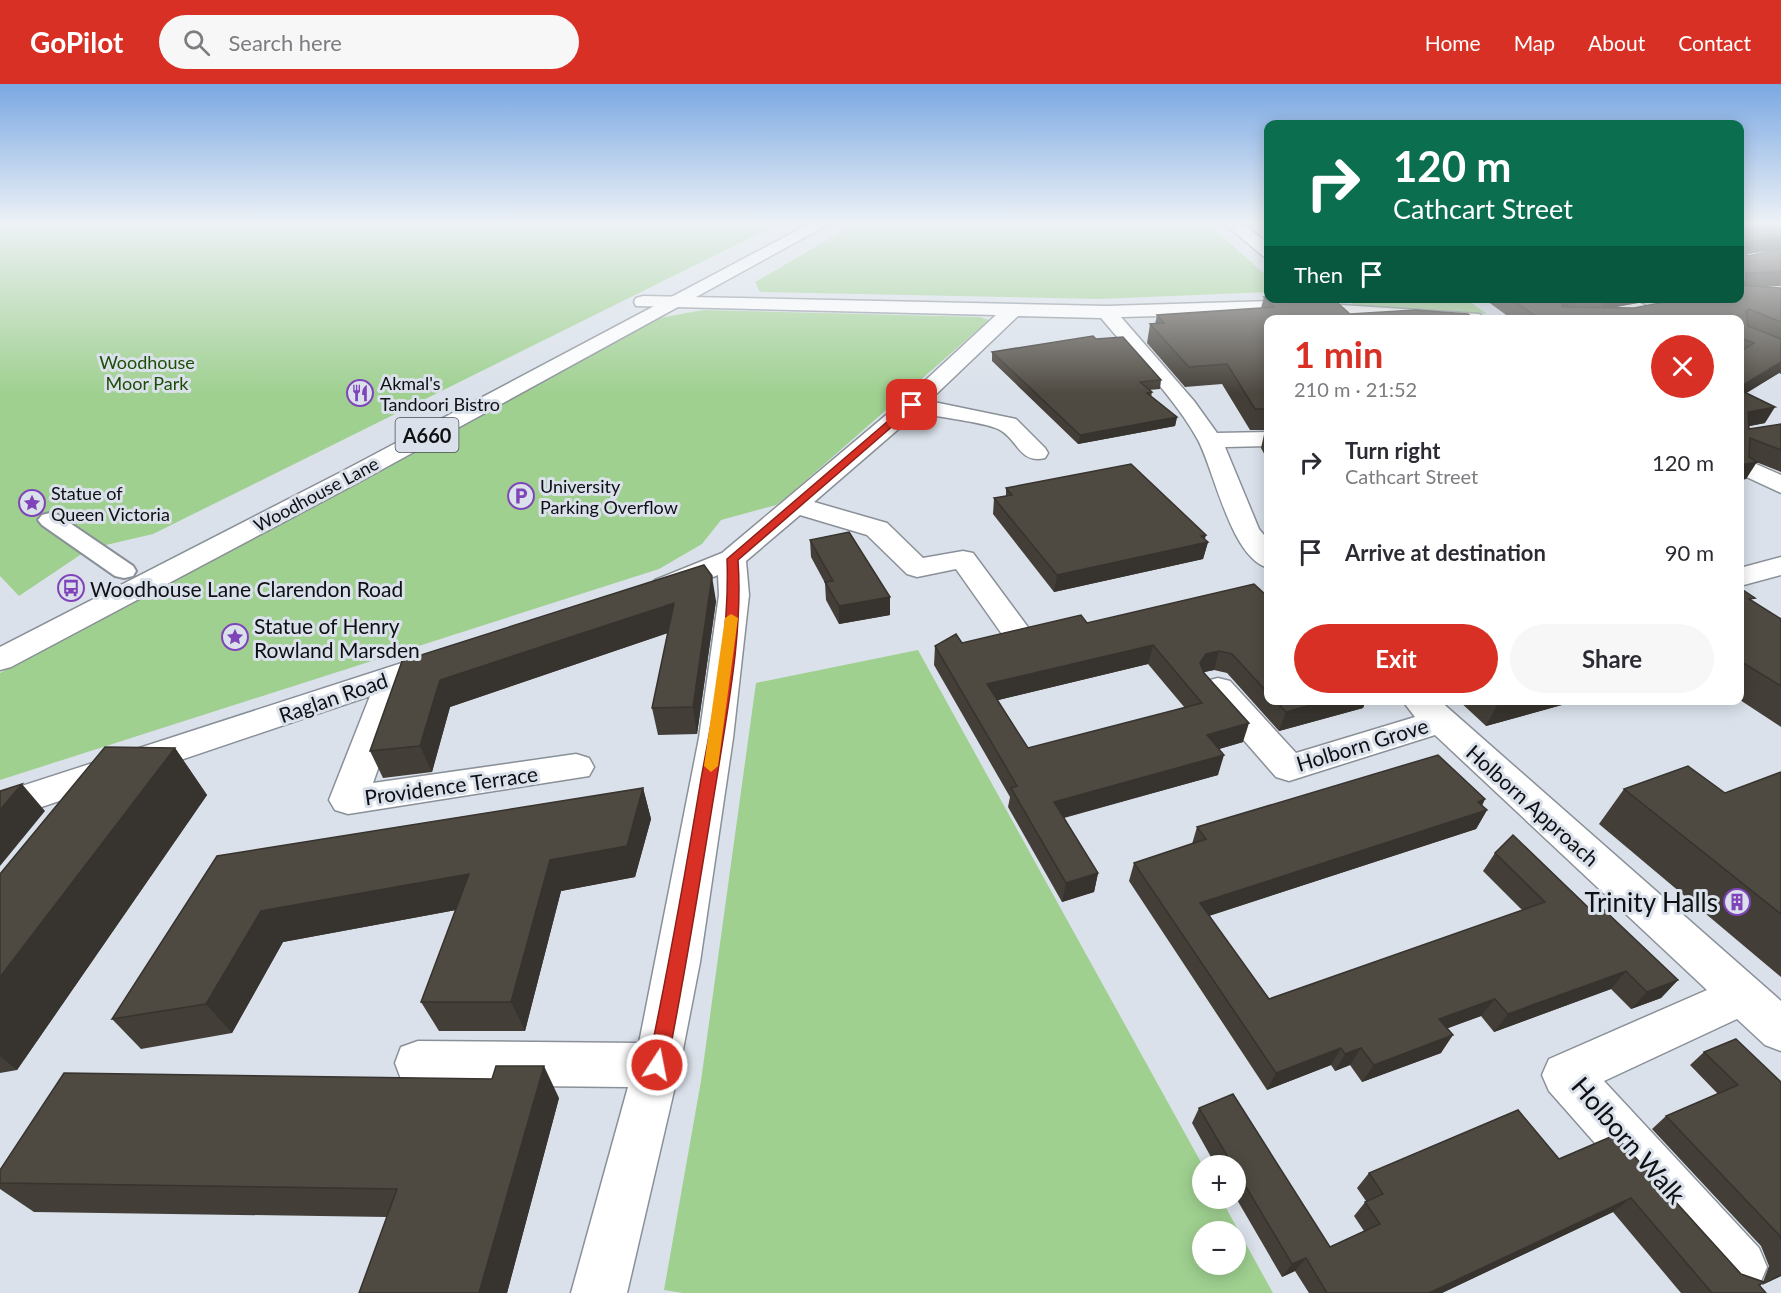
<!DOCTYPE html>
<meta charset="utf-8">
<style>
body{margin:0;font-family:Lato,sans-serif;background:#f7f7f7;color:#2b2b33;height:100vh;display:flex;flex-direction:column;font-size:22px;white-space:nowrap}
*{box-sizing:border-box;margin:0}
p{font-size:20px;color:#7c7c81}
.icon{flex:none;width:33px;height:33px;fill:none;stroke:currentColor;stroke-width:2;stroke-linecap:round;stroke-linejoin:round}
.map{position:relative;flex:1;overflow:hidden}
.sheet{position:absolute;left:1264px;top:231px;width:480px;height:390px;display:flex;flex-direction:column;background:#fff;border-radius:12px;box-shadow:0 3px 15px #0003}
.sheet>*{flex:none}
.hud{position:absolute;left:1264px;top:36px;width:480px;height:183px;border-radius:12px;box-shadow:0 3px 15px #0003;background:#0b6e4f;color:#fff;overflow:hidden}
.buttons{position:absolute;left:1192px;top:1071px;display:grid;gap:12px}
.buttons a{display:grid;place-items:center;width:54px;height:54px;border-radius:50%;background:#fff;box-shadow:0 3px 15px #0003;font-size:30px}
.pin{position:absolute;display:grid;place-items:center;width:51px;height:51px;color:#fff;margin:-26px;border-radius:12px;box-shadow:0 3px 9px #0006}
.me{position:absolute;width:66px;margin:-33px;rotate:11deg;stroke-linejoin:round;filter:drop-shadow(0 0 4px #0008)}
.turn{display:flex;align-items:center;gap:21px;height:126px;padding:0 30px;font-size:27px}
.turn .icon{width:78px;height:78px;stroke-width:2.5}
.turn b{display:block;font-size:42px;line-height:51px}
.then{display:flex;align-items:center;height:57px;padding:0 30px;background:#0003;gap:12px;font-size:22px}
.round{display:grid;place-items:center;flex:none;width:63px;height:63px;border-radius:32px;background:#f7f7f7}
.head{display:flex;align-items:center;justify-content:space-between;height:102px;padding:0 30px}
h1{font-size:36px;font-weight:700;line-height:45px;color:#d93025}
.cta{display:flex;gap:12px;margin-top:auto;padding:12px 30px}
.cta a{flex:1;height:69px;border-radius:36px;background:#d93025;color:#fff;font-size:24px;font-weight:700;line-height:69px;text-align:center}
.cta a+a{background:#f7f7f7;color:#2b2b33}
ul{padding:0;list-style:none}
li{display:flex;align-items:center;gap:18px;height:90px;padding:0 30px}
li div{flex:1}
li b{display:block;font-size:22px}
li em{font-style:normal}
header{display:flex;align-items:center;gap:36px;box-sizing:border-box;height:84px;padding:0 30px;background:#d93025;color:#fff}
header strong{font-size:28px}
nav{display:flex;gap:33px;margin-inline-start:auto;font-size:21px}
.search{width:420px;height:54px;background:#f7f7f7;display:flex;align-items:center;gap:15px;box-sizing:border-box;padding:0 21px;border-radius:33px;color:#7c7c81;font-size:22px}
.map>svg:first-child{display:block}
.green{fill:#9fd090;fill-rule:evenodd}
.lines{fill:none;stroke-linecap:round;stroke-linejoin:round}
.pedestrian-casing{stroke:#8a9098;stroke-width:4}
.minor-casing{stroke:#8a9098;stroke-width:3}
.tertiary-casing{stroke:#8a9098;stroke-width:3}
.trunk-casing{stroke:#8a9098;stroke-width:3}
.pedestrian{fill:#fff;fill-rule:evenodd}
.minor{fill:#fff;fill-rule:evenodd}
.tertiary{fill:#fff;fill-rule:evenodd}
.trunk{fill:#fff;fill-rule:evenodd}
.wall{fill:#433f38;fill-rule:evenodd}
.shaded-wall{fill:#37332e}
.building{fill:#4e4941;stroke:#37332e;stroke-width:1.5;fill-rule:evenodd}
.route{fill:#d93025;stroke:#8d1f18;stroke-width:1.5}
.slow{fill:#f59e0b}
.labels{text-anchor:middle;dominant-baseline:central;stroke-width:6;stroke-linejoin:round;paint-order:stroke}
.far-park-label{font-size:18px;fill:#1d4e07;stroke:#dae1ea}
.far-poi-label{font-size:18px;fill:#0e1013;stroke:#dae1ea;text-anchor:start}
.far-street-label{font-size:18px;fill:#0e1013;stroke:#dae1ea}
.shield{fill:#dae1ea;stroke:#4b4f54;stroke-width:1.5}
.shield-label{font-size:20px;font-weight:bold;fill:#0e1013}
.poi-label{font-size:21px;fill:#0e1013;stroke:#dae1ea;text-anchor:start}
.street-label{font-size:21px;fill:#0e1013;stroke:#dae1ea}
.near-poi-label{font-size:26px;fill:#0e1013;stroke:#dae1ea;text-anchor:end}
.near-street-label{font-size:26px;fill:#0e1013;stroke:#dae1ea}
</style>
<header>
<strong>GoPilot</strong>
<div class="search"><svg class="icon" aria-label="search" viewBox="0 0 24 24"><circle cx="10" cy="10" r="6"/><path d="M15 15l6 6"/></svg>Search here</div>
<nav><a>Home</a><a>Map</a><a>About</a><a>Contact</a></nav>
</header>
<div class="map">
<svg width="1781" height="1209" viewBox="0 0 1781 1209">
<rect width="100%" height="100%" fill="#dae1ea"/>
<g class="green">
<polygon points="0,140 778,140 153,450 89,465 19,512 0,492"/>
<polygon points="855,140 1208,140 1269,194 1269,208 1099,215 760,208 755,198"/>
<polygon points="1344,215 1466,215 1487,230 1358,223"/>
<polygon points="703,226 980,233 989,236 789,411 776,421 721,436 702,460 659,485 0,696 0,589 659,234"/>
<path d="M918,566L1203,1082V1114L1221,1115L1273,1209H683L664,1206L701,997L756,599ZM1203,1148H1236V1180H1203Z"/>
</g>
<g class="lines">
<defs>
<polygon id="pedestrian" points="50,429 58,431 133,482 136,487 133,492 124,494 115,492 42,441 38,436 42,431"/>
<g id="minor">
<path d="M643,212L1106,222L1307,216L1316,222L1307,228L1121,233L1194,317L1217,349L1269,348V362L1225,363L1259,445L1269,457V484C1231,475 1215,388 1198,356C1176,315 1131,270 1101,234L1018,232L929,317L1016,335L1045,364L1048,369L1045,374C1020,380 1018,356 1000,346C990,339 933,332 917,329L814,418L887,439L923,474L963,467L973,469L1030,546L1026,553L1015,556L1004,553L956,485L917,493L907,490L867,451L800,431L746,477L749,511L733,654L700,878L680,981L627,1209H571L628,1003L418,1001L401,995L395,979L401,963L418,957L639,959L699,654L719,511L718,491L675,508L665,511L655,508L650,502L655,496L722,469L904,316L996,231L636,222L634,218L636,214Z"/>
<path d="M1600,214C1616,214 1641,213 1652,228L1642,234L1602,218Z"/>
<polygon points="1341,221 1479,230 1488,236 1383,236 1334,231 1331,227"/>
<polygon points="1740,373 1781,391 1781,409 1740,390"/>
<polygon points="1781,473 1781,491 1740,502 1740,484"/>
<polygon points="439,567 450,570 455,577 450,584 408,599 373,699 576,670 589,674 594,683 589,692 348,730 335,726 329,716 370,612 0,737 0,709"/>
<polygon points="1218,594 1230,597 1296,669 1415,633 1402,616 1439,616 1781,917 1781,967 1765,961 1737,935 1604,997 1759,1164 1767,1183 1759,1202 1743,1209 1721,1202 1549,1007 1542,991 1549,975 1707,906 1435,651 1289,697 1276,693 1206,613 1201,605 1206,597"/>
</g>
<polygon id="tertiary" points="1225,140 1243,140 1269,160 1269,173 1263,172"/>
<polygon id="trunk" points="809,140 829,140 361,397 11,583 0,586 0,563 343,387"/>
</defs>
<use href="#pedestrian" class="pedestrian-casing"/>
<use href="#minor" class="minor-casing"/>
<use href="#tertiary" class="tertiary-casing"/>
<use href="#trunk" class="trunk-casing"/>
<use href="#pedestrian" class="pedestrian"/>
<use href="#minor" class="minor"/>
<use href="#tertiary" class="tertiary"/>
<use href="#trunk" class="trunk"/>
</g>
<g class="wall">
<path d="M1740,140H1781V202L1762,203L1781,204V290L1779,289L1746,309L1765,339L1749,342V345L1781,340V388L1756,378L1746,395L1740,396V236H1513L1487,217L1488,214H1665L1614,223L1634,224L1740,214ZM1781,165L1748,172L1746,170Z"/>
<polygon points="1264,213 1332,214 1269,236 1269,379 1261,364 1265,346 1250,346 1222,300 1185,303 1147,259 1150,240 1155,240 1157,231 1261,224"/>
<polygon points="1096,255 1161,296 1160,305 1149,306 1152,308 1151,313 1177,333 1175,342 1078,360 992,277 992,268"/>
<polygon points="1006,404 1205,456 1208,458 1203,475 1054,508 993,430 994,414 1006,412"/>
<polygon points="810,456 890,513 890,531 839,540 826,516 825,499 811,473"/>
<polygon points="1740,504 1753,518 1781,535 1781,643 1740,616"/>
<path d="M1267,512H1269V616H1366L1363,624L1279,647L1227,589L1214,586L1204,588L1243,658L1219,665L1218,691L1064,734L1098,789L1094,808L1062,818L1008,723L1010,713L934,581L935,562L962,559ZM1148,580L1185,624L1028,664L998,616Z"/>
<polygon points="716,517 697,650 658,651 652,624 668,549 450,623 432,688 383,694 370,667 402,577"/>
<polygon points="1458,616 1571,616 1569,619 1486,642"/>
<polygon points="175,664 207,711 17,986 0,989 0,790"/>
<polygon points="1781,688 1781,893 1599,740 1624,705 1725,709"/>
<polygon points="643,704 651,735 635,793 561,807 525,947 439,947 421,918 456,826 283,858 232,949 141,965 112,935 217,772"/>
<polygon points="1485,715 1482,722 1487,726 1476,745 1209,832 1269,915 1522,826 1483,787 1495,769 1594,829 1678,896 1661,914 1631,925 1611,905 1494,948 1481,932 1447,944 1441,969 1362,998 1350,981 1335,987 1331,981 1267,1006 1129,797 1134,779 1192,760 1197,743"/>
<polygon points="1704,968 1781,998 1781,1192 1762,1201 1763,1199 1759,1201 1766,1209 1681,1209 1613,1128 1442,1209 1309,1209 1295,1187 1282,1193 1236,1114 1236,1082 1216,1082 1192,1039 1199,1024 1330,1163 1364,1147 1354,1132 1366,1117 1357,1104 1369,1089 1559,1075 1615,1051 1741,1190 1763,1198 1769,1182 1761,1162 1652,1045 1666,1032 1718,1010 1690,981"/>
<polygon points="559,1014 507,1209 359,1209 387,1133 34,1128 0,1105 0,1086"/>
</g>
<g class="shaded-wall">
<polygon points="1781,153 1781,165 1740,171 1746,158"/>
<polygon points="1740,198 1746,198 1740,208"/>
<polygon points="1571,214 1572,214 1566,228 1556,234 1562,220"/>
<polygon points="1606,214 1665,214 1601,226"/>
<polygon points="1781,278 1781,286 1779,289 1740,313 1740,303"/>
<polygon points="1775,323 1765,339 1740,344 1748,328"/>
<polygon points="1177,333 1175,342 1078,360 1080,351"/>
<polygon points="1757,378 1746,395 1740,396 1740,381"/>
<polygon points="1206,451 1204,459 1208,458 1203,475 1054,508 1057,491"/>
<polygon points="712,492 716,517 697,650 693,623"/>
<polygon points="890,513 890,531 839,540 839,522"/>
<polygon points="674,519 679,545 450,623 432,688 420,662 440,596"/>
<polygon points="1153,561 1148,580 986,619 987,600"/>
<polygon points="1219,567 1214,586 1200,589 1200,579 1206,570"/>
<polygon points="1328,616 1366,616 1363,624 1279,647 1286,628"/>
<polygon points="1500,616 1571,616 1569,619 1486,642"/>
<polygon points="1249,639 1243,658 1202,670 1207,651"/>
<polygon points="175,664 207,711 17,986 0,972 0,893"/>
<polygon points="1224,671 1218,691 1051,737 1054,718"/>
<polygon points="22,700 45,727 0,782 0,726"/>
<polygon points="643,704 651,735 635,793 561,807 525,947 511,918 550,776"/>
<polygon points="1485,715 1477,730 1487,726 1476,745 1193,837 1200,819"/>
<polygon points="1098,789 1094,808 1062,818 1066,799"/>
<polygon points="469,790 483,821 283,858 232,949 206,920 261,827"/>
<polygon points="1626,887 1611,905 1494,948 1508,930"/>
<polygon points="1678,896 1661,914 1631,925 1647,908"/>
<polygon points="1495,915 1481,932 1427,952 1439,935"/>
<polygon points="1453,951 1441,969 1362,998 1374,981"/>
<polygon points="1341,964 1331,981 1267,1006 1276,989"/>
<polygon points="1361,964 1350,981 1335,987 1345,970"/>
<polygon points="544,982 559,1014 507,1209 479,1209"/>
<polygon points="1631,1114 1613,1128 1442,1209 1429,1209"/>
<polygon points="1306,1174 1295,1187 1282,1193 1292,1180"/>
<polygon points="1781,1190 1781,1192 1762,1201"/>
</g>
<g class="building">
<polygon points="1740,140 1781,140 1781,153 1746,158 1745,169 1748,172 1781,165 1781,188 1746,189 1746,198 1740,198"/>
<polygon points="1740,201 1781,204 1781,238 1749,225 1746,227 1748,242 1781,255 1781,278 1740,303 1740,268 1754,259 1740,254 1740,236 1543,236 1534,231 1510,214 1571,214 1562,220 1562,223 1634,224 1686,214 1740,214"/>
<polygon points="1264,213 1269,213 1269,214 1332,214 1350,230 1415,226 1468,230 1476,236 1269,236 1269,325 1255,325 1227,280 1189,283 1150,240 1164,239 1157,231 1274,223"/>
<polygon points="1093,252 1096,255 1123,253 1161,296 1140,298 1152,308 1147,309 1177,333 1080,351 992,268"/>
<polygon points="1740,306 1775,323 1748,328 1749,345 1781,340 1781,366 1750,354 1749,373 1757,378 1740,381"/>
<polygon points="1131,380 1206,451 1201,452 1208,458 1057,491 994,414 1012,411 1006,404"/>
<polygon points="849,448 890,513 839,522 825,498 833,497 810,456"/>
<polygon points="704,481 712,492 693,623 652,624 674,519 440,596 420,662 370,667 402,577"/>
<path d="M1254,500L1267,512H1269V610L1232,570L1219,567L1206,570L1200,579L1204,589L1249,639L1207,651L1224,671L1054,718L1098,789L1066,799L1011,704L1017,702L935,562L956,550L962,559L1081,531L1087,539ZM1153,561L1202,619L1028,664L987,600Z"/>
<polygon points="1740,504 1755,514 1749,515 1781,535 1781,602 1740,577"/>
<polygon points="1275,616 1328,616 1286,628"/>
<polygon points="105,663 175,664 0,893 0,790"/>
<polygon points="1438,671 1485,715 1478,718 1487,726 1200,819 1269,915 1545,818 1495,769 1513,751 1594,829 1603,825 1678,896 1647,908 1626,887 1508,930 1495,915 1439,935 1453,951 1374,981 1361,964 1345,970 1341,964 1276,989 1134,779 1206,755 1197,743"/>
<polygon points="1688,682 1725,709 1781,688 1781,830 1624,705"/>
<polygon points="22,700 0,726 0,707"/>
<polygon points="643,704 627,762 550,776 511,918 421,918 469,790 261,827 206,920 112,935 217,772"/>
<polygon points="1736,955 1781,998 1781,1156 1779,1151 1666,1032 1738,1001 1704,968"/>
<polygon points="496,982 544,982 479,1209 359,1209 397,1105 0,1099 0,1086 64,989 492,995"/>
<polygon points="1233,1010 1330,1163 1380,1140 1365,1118 1383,1110 1369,1089 1518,1026 1559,1075 1615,1051 1741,1190 1764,1198 1759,1201 1766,1209 1712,1209 1631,1114 1429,1209 1327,1209 1306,1174 1292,1180 1236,1086 1236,1082 1233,1082 1199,1024"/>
</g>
<linearGradient id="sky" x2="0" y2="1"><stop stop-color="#7aa8e3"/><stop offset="0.45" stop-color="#eef2f6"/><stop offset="1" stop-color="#eef2f6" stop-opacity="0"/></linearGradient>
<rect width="1781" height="310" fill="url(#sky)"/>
<path class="route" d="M909,319L917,321L738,476C743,547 728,622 717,693C701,790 686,886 667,981L664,988L657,991L650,988L648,981C668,886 685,791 701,695C714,624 730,548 727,475Z"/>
<polygon class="slow" points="731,530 738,534 718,682 711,688 704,682 725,534"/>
<defs>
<symbol id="restaurant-ring" viewBox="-11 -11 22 22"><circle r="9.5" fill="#dae1ea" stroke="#8044ba" stroke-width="1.5"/><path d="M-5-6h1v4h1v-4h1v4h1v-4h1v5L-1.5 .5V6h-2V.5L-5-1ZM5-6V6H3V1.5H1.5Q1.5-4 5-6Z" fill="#8044ba"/></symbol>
<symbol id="parking-ring" viewBox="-11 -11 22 22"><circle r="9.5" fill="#dae1ea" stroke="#8044ba" stroke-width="1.5"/><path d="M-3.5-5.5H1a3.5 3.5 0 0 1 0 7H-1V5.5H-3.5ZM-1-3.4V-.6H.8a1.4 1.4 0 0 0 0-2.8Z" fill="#8044ba"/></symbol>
<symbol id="sight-ring" viewBox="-11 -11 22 22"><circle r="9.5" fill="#dae1ea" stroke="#8044ba" stroke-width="1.5"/><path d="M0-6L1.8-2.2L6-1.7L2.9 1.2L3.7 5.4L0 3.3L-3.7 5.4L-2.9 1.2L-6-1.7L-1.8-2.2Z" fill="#8044ba"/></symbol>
<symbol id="bus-ring" viewBox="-11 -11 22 22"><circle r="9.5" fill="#dae1ea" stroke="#8044ba" stroke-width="1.5"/><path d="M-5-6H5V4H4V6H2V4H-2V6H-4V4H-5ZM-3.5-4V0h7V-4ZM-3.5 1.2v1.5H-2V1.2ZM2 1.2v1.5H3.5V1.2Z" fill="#8044ba"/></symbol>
<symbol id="building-ring" viewBox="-11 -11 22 22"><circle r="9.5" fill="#dae1ea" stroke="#8044ba" stroke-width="1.5"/><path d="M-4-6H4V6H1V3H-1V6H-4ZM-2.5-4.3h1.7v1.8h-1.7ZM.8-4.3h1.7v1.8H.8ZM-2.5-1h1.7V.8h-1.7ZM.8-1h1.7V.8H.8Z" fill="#8044ba"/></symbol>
</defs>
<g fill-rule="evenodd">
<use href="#restaurant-ring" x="345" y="294" width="30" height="30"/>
<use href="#parking-ring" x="506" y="397" width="30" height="30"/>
<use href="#sight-ring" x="17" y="404" width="30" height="30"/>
<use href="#bus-ring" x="56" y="489" width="30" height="30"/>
<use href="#sight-ring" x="220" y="538" width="30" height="30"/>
<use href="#building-ring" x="1722" y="803" width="30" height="30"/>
</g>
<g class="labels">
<g class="far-park-label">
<text x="147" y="278">Woodhouse<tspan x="147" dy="21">Moor Park</tspan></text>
</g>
<g class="far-poi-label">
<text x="380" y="299">Akmal's<tspan x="380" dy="21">Tandoori Bistro</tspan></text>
<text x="540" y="402">University<tspan x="540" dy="21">Parking Overflow</tspan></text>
<text x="51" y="409">Statue of<tspan x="51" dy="21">Queen Victoria</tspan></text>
</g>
<g class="far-street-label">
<text transform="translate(316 410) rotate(-28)">Woodhouse Lane</text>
</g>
<rect class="shield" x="395.5" y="334" width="63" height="34" rx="4.5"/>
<g class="shield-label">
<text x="427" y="351">A660</text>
</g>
<g class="poi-label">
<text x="90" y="504">Woodhouse Lane Clarendon Road</text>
<text x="254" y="541">Statue of Henry<tspan x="254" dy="24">Rowland Marsden</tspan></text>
</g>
<g class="street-label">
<text transform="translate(333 613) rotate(-19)">Raglan Road</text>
<text transform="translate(1362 660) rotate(-17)">Holborn Grove</text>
<text transform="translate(451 701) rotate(-8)">Providence Terrace</text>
<text transform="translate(1533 721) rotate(42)">Holborn Approach</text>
</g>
<g class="near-poi-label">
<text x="1718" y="818">Trinity Halls</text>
</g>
<g class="near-street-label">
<text transform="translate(1629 1056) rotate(49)">Holborn Walk</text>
</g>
</g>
</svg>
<div class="buttons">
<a>+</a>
<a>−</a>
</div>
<div class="pin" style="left:912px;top:321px;background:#d93025"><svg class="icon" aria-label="arrive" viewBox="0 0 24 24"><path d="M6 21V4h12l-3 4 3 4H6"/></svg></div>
<svg class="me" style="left:657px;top:981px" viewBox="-20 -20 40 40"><circle r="17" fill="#d93025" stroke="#fff" stroke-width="3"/><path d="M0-11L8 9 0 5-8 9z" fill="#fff"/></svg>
<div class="hud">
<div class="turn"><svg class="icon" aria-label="right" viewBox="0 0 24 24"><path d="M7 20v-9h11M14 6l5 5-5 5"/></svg><div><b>120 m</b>Cathcart Street</div></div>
<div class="then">Then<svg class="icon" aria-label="arrive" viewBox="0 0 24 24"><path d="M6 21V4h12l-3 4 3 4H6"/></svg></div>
</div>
<section class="sheet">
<div class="head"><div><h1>1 min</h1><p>210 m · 21:52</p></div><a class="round" style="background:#d93025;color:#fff"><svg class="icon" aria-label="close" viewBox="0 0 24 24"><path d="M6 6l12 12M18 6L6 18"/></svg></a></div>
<ul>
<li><svg class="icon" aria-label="right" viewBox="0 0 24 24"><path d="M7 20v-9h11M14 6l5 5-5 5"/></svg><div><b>Turn right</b><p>Cathcart Street</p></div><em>120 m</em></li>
<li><svg class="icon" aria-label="arrive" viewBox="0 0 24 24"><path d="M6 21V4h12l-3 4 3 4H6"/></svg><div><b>Arrive at destination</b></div><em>90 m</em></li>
</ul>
<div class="cta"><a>Exit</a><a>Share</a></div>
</section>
</div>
